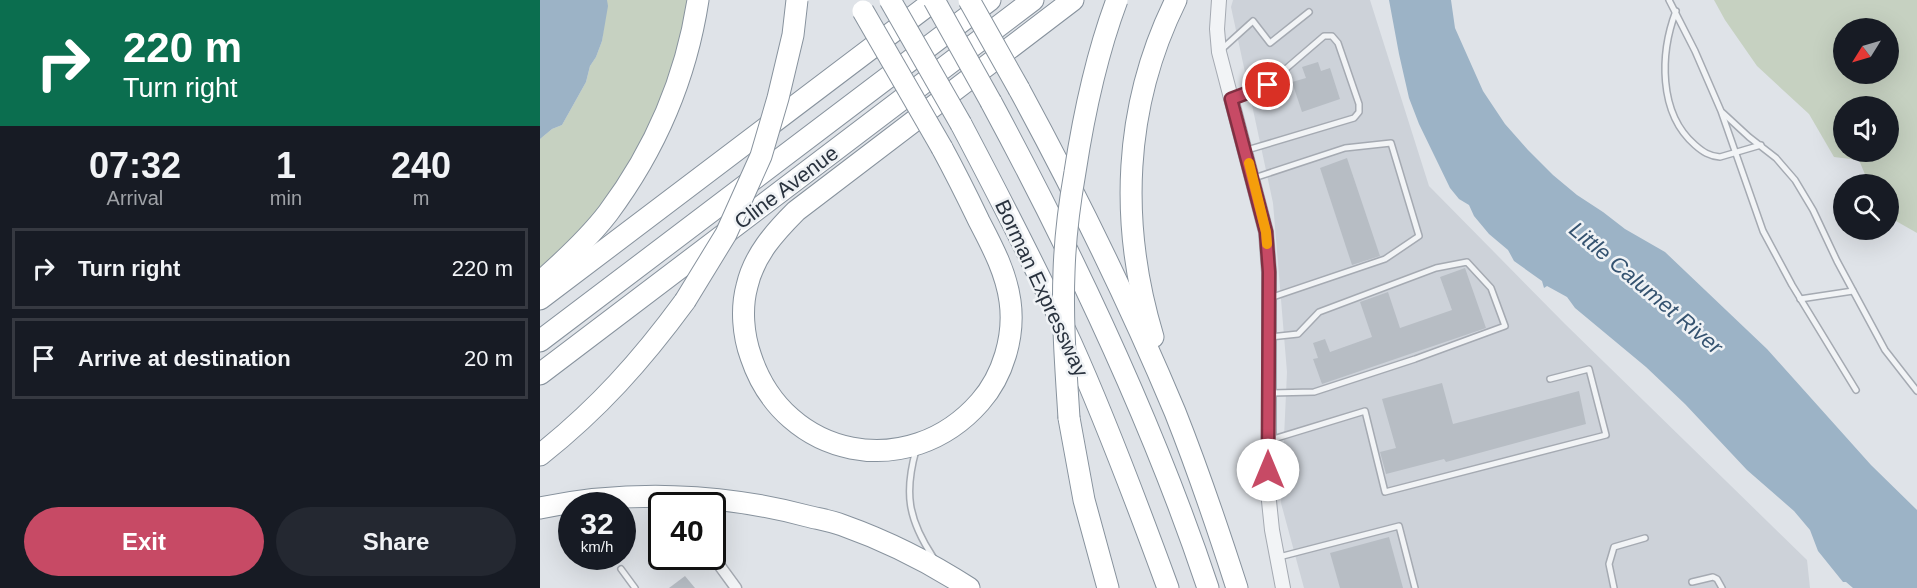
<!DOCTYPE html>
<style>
body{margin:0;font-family:Arial,sans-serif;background:#242831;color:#f1f3f6;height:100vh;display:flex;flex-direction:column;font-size:22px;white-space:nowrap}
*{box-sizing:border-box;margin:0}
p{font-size:20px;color:#9ea1a6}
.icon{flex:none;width:33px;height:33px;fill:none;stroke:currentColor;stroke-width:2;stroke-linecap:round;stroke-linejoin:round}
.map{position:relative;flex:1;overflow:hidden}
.sheet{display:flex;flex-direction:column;background:#171b24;width:540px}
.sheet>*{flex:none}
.guide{background:#0b6e4f;color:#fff;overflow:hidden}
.needle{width:39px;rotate:233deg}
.tools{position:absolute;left:1293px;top:18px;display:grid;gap:12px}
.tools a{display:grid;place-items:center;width:66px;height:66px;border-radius:50%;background:#171b24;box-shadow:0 6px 24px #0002;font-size:30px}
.speed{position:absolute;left:18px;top:492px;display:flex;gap:12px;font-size:30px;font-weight:700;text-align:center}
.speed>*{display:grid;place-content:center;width:78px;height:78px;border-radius:50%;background:#171b24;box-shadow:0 6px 24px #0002;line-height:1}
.speed small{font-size:15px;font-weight:400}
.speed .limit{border:3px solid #111;border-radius:9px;background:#fff;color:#111}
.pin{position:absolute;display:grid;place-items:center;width:51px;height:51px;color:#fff;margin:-26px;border:3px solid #fff;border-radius:50%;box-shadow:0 2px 6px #0007}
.me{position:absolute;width:66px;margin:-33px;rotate:0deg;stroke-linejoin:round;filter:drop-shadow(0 0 4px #0008)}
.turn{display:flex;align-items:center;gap:21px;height:126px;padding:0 24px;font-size:27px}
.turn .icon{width:78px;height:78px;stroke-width:2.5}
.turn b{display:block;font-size:42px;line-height:51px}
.eta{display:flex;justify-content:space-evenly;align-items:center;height:102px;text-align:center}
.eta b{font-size:36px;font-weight:600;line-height:42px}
.button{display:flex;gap:12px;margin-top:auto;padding:12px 24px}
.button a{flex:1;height:69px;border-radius:36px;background:#c74a65;color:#fff;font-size:24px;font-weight:600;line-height:69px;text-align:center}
.button a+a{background:#242831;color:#f1f3f6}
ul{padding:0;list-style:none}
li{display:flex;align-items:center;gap:18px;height:81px;margin:0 12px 9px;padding:0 12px;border:3px solid #363941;border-radius:0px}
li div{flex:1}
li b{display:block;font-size:22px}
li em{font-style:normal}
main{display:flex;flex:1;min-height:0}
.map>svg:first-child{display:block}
.built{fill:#cdd2d9}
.green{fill:#c6d1c1;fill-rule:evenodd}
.water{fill:#9cb3c6}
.building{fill:#b7bdc4}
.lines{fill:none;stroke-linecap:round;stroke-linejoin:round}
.service-casing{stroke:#a5aab2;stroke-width:8}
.minor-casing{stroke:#a5aab2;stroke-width:13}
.tertiary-casing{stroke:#a5aab2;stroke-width:16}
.motorway-casing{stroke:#87929d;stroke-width:23}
.service{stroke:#f2f4f6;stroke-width:5}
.minor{stroke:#f2f4f6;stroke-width:10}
.tertiary{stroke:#f2f4f6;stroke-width:14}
.motorway{stroke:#fff;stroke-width:21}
.motorway-bridge-casing{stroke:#87929d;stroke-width:23;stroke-linecap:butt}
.motorway-bridge{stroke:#fff;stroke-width:21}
.route-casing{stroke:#813042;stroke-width:15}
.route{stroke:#c74a65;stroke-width:10}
.slow{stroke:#f59e0b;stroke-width:10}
.labels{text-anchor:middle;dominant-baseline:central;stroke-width:5;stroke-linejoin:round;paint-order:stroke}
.street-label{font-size:21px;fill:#29323e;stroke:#eff2f5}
.water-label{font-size:22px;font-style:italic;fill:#355370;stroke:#eff2f5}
</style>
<main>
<section class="sheet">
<div class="guide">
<div class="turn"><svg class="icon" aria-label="right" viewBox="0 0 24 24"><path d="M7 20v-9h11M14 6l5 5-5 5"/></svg><div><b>220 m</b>Turn right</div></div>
</div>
<div class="eta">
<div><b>07:32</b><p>Arrival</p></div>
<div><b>1</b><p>min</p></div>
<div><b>240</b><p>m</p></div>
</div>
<ul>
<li><svg class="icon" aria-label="right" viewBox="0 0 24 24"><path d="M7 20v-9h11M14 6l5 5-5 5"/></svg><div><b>Turn right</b></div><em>220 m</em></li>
<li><svg class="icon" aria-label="arrive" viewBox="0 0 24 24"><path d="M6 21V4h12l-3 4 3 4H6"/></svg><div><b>Arrive at destination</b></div><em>20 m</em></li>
</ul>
<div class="button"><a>Exit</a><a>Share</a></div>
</section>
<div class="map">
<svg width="1377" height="588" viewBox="0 0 1377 588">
<rect width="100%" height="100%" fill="#dfe3e8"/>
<polygon class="built" points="693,0 830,0 889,186 1025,324 1267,560 1270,588 764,588 741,503 747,372 733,203 691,7"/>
<g class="green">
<path d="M67,0H149C133,81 102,156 49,220C35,238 17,253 0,269V139L12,129L22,125L46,82L50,66L56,57L62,41Z"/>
<path d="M1174,0H1377V233L1349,217L1348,184H1329L1319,160L1294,157L1269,114L1217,66L1185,20ZM1348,28V74H1304V28ZM1304,106H1348V152H1304Z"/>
</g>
<g class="water">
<polygon points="0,0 67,0 68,6 62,41 56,57 50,66 46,82 22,125 12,129 0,139"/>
<polygon points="849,0 911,0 915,28 943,91 965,124 988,150 1013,175 1037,195 1063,212 1085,229 1125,252 1227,349 1331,465 1377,510 1377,588 1313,588 1306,582 1303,582 1278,551 1270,530 1254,511 1207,470 1145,404 1106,367 1035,308 1027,297 1007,286 1004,288 1002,281 974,261 968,250 949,234 934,216 929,205 919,199 910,188 879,124 869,98 859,54"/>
</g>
<g class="building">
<polygon points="778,62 781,71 790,68 800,99 762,112 752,82 766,78 762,67"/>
<polygon points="807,158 840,256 812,265 780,168"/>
<polygon points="925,268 946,328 782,384 773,359 778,358 773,343 785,339 790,352 832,337 820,302 848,292 860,328 912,310 900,277"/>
<polygon points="902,383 913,424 1039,391 1046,424 906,462 904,459 846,474 840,452 856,448 842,399"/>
<polygon points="849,537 863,588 800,588 790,553"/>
<polygon points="145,576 155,588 129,588"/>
</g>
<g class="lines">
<defs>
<g id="service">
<polyline points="1129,0 1155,51 1181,111 1223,231 1252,285 1316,390"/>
<path d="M1136,11C1120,53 1118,113 1155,145C1163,152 1169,156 1180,157L1221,145"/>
<polyline points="682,49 713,21 730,43 769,12"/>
<polyline points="693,99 727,85 784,36 792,36 798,43 819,104 819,112 814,118 707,150"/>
<polyline points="1183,113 1209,137 1236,158 1255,180 1273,210 1297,261 1345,350 1377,391"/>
<polyline points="714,178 805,148 851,143 879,236 845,259 730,298"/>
<polyline points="1260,299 1313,291"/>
<polyline points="730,337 758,334 779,312 896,268 927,262 951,288 965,326 875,359 774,392 731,393"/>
<polyline points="730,440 825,411 845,492 1066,435 1049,369 1010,379"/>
<path d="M376,450C364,493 368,519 393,557"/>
<polyline points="739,557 859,526 875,588"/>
<polyline points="81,569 95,588"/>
<polyline points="1152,582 1173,577 1177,579 1182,588"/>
<polyline points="1074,588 1069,564 1074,547 1105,538"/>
</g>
<polyline id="minor" points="177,562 196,588"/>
<polyline id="tertiary" points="679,0 677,29 679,52 726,232 729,272 729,501 732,530 743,588"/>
<g id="motorway">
<path d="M479,89C536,194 589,302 635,412C658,470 678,529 697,588"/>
<path d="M451,102C535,258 612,420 668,588"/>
<path d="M421,124C459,196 497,269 531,343C567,423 598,506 628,588"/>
<path d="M402,148C415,172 427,196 439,221C452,246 466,272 470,301C475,336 463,376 440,402C369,483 245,459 211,357C203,335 201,308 207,286C214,255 235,232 256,211L533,0"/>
<path d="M0,282C24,261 48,239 68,213C115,150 146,78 158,0"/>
<polyline points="0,299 395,0"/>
<path d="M613,337C579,224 583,107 636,0"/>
<polyline points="0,341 450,0"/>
<polyline points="0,374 493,0"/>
<polyline points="529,418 544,500 568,588"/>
<path d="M0,455C58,409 101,361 145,301"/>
<path d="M0,508C87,490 181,493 267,516C279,519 291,521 302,525C347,541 389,562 429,588"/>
</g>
</defs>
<use href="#service" class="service-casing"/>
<use href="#minor" class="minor-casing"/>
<use href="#tertiary" class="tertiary-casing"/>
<use href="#motorway" class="motorway-casing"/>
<use href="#service" class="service"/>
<use href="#minor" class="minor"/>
<use href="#tertiary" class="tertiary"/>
<use href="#motorway" class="motorway"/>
<defs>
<g id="motorway-bridge">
<polyline points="350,0 421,124"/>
<polyline points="394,0 451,102"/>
<polyline points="429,0 479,89"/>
<polyline points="323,11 402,148"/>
<polyline points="145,301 186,234 221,156 238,98 253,35 257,0"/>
<path d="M529,418C526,370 522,321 524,272C525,239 529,206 535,172C544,113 556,56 577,0"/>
</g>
</defs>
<use href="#motorway-bridge" class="motorway-bridge-casing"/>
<use href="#motorway-bridge" class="motorway-bridge"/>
</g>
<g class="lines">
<defs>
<polyline id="route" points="728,85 691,99 726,232 729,272 728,470"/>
</defs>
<use href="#route" class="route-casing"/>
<use href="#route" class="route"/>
<polyline class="slow" points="709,163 726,232 727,244"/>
</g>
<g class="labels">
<g class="street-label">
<text transform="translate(246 187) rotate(-37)">Cline Avenue</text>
<text transform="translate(502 288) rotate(65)">Borman Expressway</text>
</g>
<g class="water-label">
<text transform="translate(1106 288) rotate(40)">Little Calumet River</text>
</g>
</g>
</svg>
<div class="tools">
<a><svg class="needle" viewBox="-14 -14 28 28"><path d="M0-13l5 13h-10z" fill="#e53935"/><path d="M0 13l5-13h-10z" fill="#9ea1a6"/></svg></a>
<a><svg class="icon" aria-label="sound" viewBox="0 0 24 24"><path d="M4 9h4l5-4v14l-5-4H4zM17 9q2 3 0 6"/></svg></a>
<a><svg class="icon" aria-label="search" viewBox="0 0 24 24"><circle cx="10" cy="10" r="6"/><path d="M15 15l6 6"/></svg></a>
</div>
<div class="speed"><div>32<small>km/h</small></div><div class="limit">40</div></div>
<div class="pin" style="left:728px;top:85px;background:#d93025"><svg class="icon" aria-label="arrive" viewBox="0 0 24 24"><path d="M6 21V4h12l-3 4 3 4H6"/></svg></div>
<svg class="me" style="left:728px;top:470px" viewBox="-20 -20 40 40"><circle r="19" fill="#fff"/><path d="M0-13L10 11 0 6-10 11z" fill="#c74a65"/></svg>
</div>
</main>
